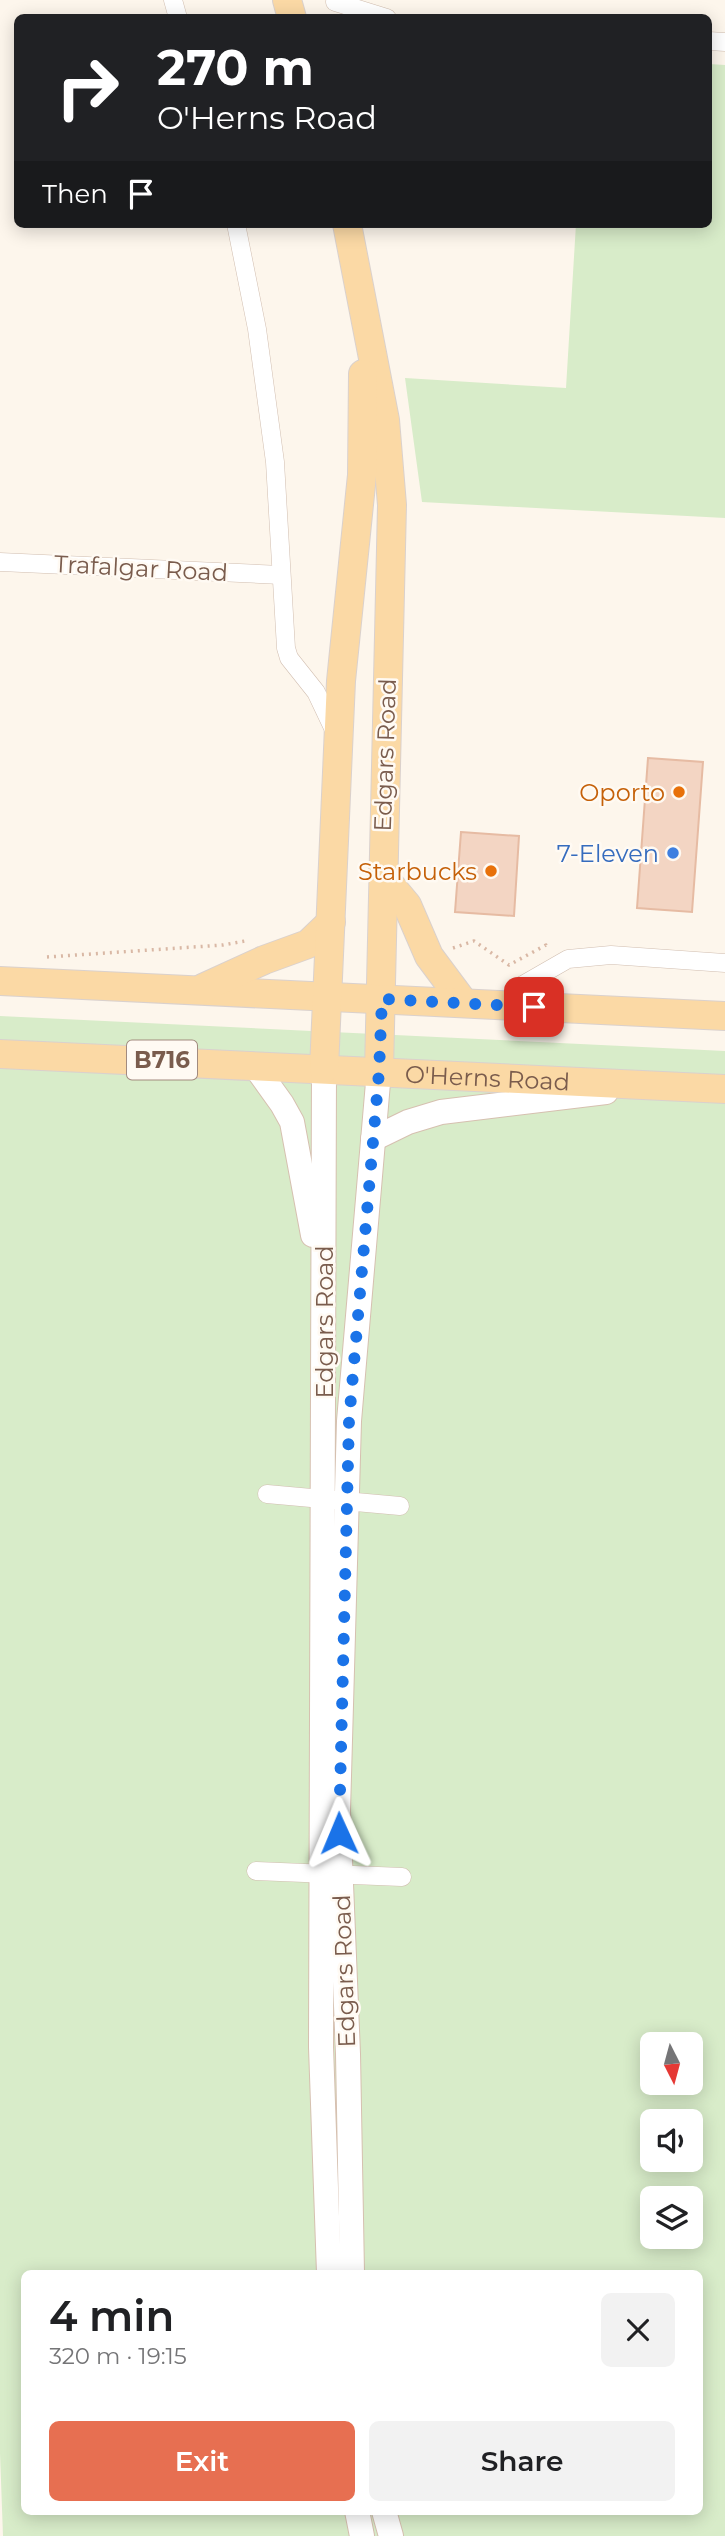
<!DOCTYPE html>
<meta charset="utf-8">
<style>
body{margin:0;font-family:Montserrat,sans-serif;background:#f2f2f2;color:#202124;height:100vh;display:flex;flex-direction:column;font-size:26px;white-space:nowrap}
*{box-sizing:border-box;margin:0}
p{font-size:23px;color:#757577}
.icon{flex:none;width:38px;height:38px;fill:none;stroke:currentColor;stroke-width:2;stroke-linecap:round;stroke-linejoin:round}
.map{position:relative;flex:1;overflow:hidden}
.drawer{position:absolute;left:21px;top:2270px;width:682px;height:245px;display:flex;flex-direction:column;background:#fff;border-radius:10px;box-shadow:0 4px 18px #0003}
.drawer>*{flex:none}
.top-card{position:absolute;left:14px;top:14px;width:698px;height:214px;border-radius:10px;box-shadow:0 4px 18px #0003;background:#202124;color:#fff;overflow:hidden}
.needle{width:46px;rotate:174deg}
.tools{position:absolute;left:640px;top:2032px;display:grid;gap:14px}
.tools a{display:grid;place-items:center;width:63px;height:63px;border-radius:10px;background:#fff;box-shadow:0 4px 18px #0003;font-size:35px}
.pin{position:absolute;display:grid;place-items:center;width:60px;height:60px;color:#fff;margin:-30px;border-radius:14px;box-shadow:0 4px 10px #0006}
.me{position:absolute;width:77px;margin:-38px;rotate:359deg;stroke-linejoin:round;filter:drop-shadow(0 0 5px #0008)}
.turn{display:flex;align-items:center;gap:24px;height:147px;padding:0 28px;font-size:32px}
.turn .icon{width:91px;height:91px;stroke-width:2.5}
.turn b{display:block;font-size:49px;line-height:60px}
.then{display:flex;align-items:center;height:66px;padding:0 28px;background:#0003;gap:14px;font-size:26px}
.round{display:grid;place-items:center;flex:none;width:74px;height:74px;border-radius:10px;background:#f2f2f2}
.overview{display:flex;align-items:center;justify-content:space-between;height:119px;padding:0 28px}
h1{font-size:42px;font-weight:600;line-height:52px}
.button{display:flex;gap:14px;margin-top:auto;padding:14px 28px}
.button a{flex:1;height:80px;border-radius:10px;background:#e76f51;color:#fff;font-size:28px;font-weight:600;line-height:80px;text-align:center}
.button a+a{background:#f2f2f2;color:#202124}
.map>svg:first-child{display:block}
.green{fill:#d8ecc9;fill-rule:evenodd}
.building{fill:#f3d5c3;stroke:#e6bba3;stroke-width:2}
.lines{fill:none;stroke-linecap:round;stroke-linejoin:round}
.minor-casing{stroke:#d1beb0;stroke-width:19}
.secondary-casing{stroke:#d6c0b0;stroke-width:26}
.primary-casing{stroke:#dad1cd;stroke-width:30}
.path{stroke:#d9b8a5;stroke-width:3.5;stroke-dasharray:2 5;stroke-linecap:butt}
.minor{stroke:#fff;stroke-width:18}
.secondary{stroke:#fff;stroke-width:24}
.primary{stroke:#fbd9a5;stroke-width:28}
.route{stroke:#1a73e8;stroke-width:12;stroke-dasharray:0 21.6}
.food-dot{fill:#e8710a;stroke:#fffaf3;stroke-width:2.5}
.shop-dot{fill:#3f7fe0;stroke:#fffaf3;stroke-width:2.5}
.labels{text-anchor:middle;dominant-baseline:central;stroke-width:5;stroke-linejoin:round;paint-order:stroke}
.shield{fill:#fffaf3;stroke:#a28b7f;stroke-width:2}
.shield-label{font-size:23px;font-weight:bold;fill:#7a5c4d}
.street-label{font-size:24px;fill:#7a5c4d;stroke:#fffaf3}
.food-label{font-size:24px;fill:#c56008;stroke:#fffaf3;text-anchor:end}
.shop-label{font-size:24px;fill:#366cbe;stroke:#fffaf3;text-anchor:end}
</style>
<div class="map">
<svg width="725" height="2536" viewBox="0 0 725 2536">
<rect width="100%" height="100%" fill="#fdf6ec"/>
<g class="green">
<polygon points="709,64 725,65 725,518 422,502 405,378 566,388 576,224 709,224"/>
<path d="M0,1016L725,1051V2536H3L0,2453ZM653,2044H691V2082H653ZM653,2121H691V2160H653ZM653,2198H691V2236H653ZM24,2273H700V2511H24Z"/>
</g>
<g class="building">
<polygon points="648,758 703,762 692,912 637,908"/>
<polygon points="461,832 519,836 514,916 455,912"/>
</g>
<g class="lines">
<defs>
<g id="minor">
<polyline points="173,0 178,18"/>
<polyline points="335,2 387,18"/>
<polyline points="709,41 725,42"/>
<polyline points="236,224 257,329 275,462 286,648 289,658 316,692 335,732"/>
<polyline points="0,562 281,575"/>
<polyline points="506,1005 521,986 568,959 611,955 725,963"/>
<polyline points="267,1494 400,1506"/>
<polyline points="256,1871 402,1877"/>
</g>
<g id="secondary">
<polyline points="254,1065 282,1104 292,1122 313,1235"/>
<polyline points="324,1069 321,2047 329,2273"/>
<polyline points="373,1139 408,1122 441,1112 606,1092"/>
<polyline points="352,2273 348,2054 338,1811 349,1421 379,1071"/>
<polyline points="357,2511 362,2536"/>
<polyline points="384,2511 391,2536"/>
</g>
<g id="primary">
<polyline points="287,0 292,18"/>
<polyline points="347,224 385,420 392,505 379,1071"/>
<polyline points="382,875 407,905 429,956 464,1003"/>
<polyline points="0,981 725,1016"/>
<polyline points="203,988 264,960 308,944 331,922"/>
<path id="s1" d="M0,1054L725,1089"/>
<polyline points="324,1069 341,681 362,475 363,374"/>
</g>
</defs>
<use href="#minor" class="minor-casing"/>
<use href="#secondary" class="secondary-casing"/>
<use href="#primary" class="primary-casing"/>
<g class="path">
<polyline points="453,948 474,941 509,965 546,945 548,949"/>
<polyline points="47,957 223,945 245,941"/>
</g>
<use href="#minor" class="minor"/>
<use href="#secondary" class="secondary"/>
<use href="#primary" class="primary"/>
</g>
<g class="lines">
<polyline class="route" points="339,1833 349,1421 379,1072 382,999 534,1007"/>
</g>
<g class="food-dot">
<circle cx="679" cy="792" r="7"/>
<circle cx="491" cy="871" r="7"/>
</g>
<circle class="shop-dot" cx="673" cy="853" r="7"/>
<g class="labels">
<rect class="shield" x="127" y="1040.5" width="70" height="39" rx="5"/>
<g class="shield-label">
<text x="162" y="1060">B716</text>
</g>
<g class="street-label">
<text transform="translate(141 568) rotate(3)">Trafalgar Road</text>
<text transform="translate(385 755) rotate(-88)">Edgars Road</text>
<text stroke="none"><textPath href="#s1" startOffset="488">O'Herns Road</textPath></text>
<text transform="translate(324 1322) rotate(-90)">Edgars Road</text>
<text transform="translate(344 1971) rotate(-92)">Edgars Road</text>
</g>
<g class="food-label">
<text x="665" y="792">Oporto</text>
<text x="477" y="871">Starbucks</text>
</g>
<g class="shop-label">
<text x="659" y="853">7-Eleven</text>
</g>
</g>
</svg>
<div class="tools">
<a><svg class="needle" viewBox="-14 -14 28 28"><path d="M0-13l5 13h-10z" fill="#e53935"/><path d="M0 13l5-13h-10z" fill="#757577"/></svg></a>
<a><svg class="icon" aria-label="sound" viewBox="0 0 24 24"><path d="M4 9h4l5-4v14l-5-4H4zM17 9q2 3 0 6"/></svg></a>
<a><svg class="icon" aria-label="layers" viewBox="0 0 24 24"><path d="M12 4l9 5-9 5-9-5zM3 14l9 5 9-5"/></svg></a>
</div>
<div class="pin" style="left:534px;top:1007px;background:#d93025"><svg class="icon" aria-label="arrive" viewBox="0 0 24 24"><path d="M6 21V4h12l-3 4 3 4H6"/></svg></div>
<svg class="me" style="left:339px;top:1833px" viewBox="-20 -20 40 40"><path d="M0-17L14 15 0 8-14 15z" fill="#1a73e8" stroke="#fff" stroke-width="4"/></svg>
<div class="top-card">
<div class="turn"><svg class="icon" aria-label="right" viewBox="0 0 24 24"><path d="M7 20v-9h11M14 6l5 5-5 5"/></svg><div><b>270 m</b>O'Herns Road</div></div>
<div class="then">Then<svg class="icon" aria-label="arrive" viewBox="0 0 24 24"><path d="M6 21V4h12l-3 4 3 4H6"/></svg></div>
</div>
<section class="drawer">
<div class="overview"><div><h1>4 min</h1><p>320 m · 19:15</p></div><a class="round"><svg class="icon" aria-label="close" viewBox="0 0 24 24"><path d="M6 6l12 12M18 6L6 18"/></svg></a></div>
<div class="button"><a>Exit</a><a>Share</a></div>
</section>
</div>
